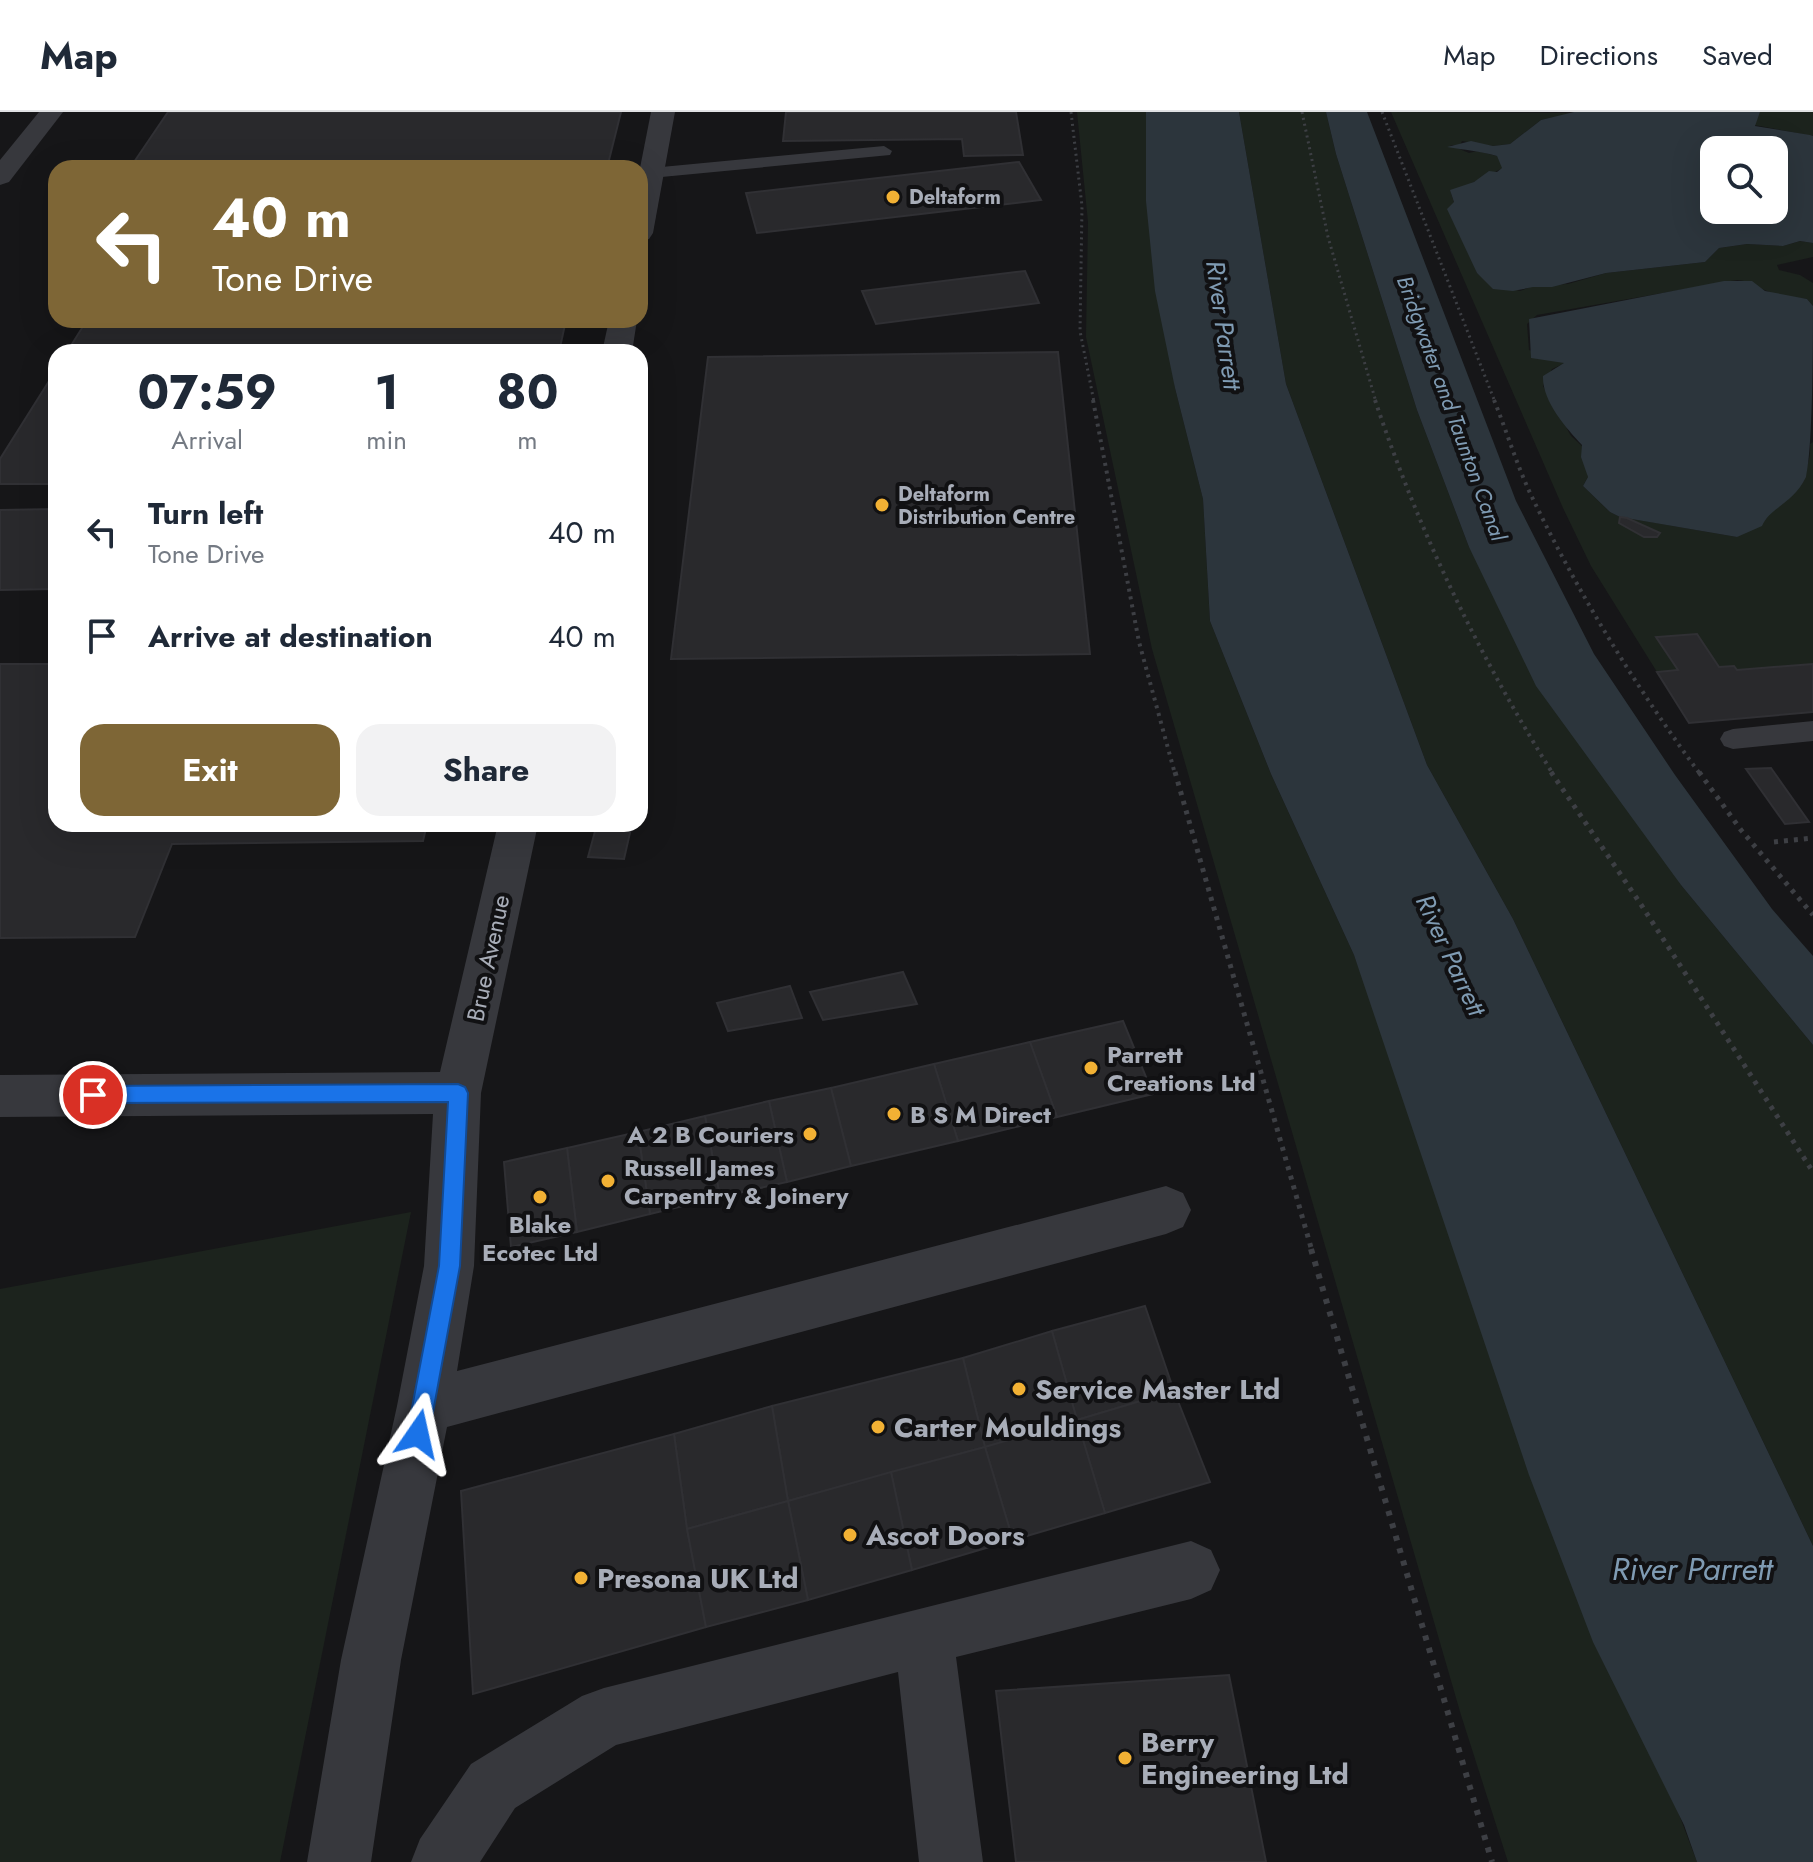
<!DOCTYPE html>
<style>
body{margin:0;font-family:Jost,sans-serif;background:#f2f2f3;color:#1f2937;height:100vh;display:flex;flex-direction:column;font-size:30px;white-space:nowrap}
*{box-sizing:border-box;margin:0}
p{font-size:26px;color:#747a83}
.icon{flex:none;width:44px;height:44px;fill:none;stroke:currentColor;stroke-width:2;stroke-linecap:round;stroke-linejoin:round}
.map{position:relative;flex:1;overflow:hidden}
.side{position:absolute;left:48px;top:232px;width:600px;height:488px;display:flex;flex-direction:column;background:#fff;border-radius:24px;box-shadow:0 8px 32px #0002}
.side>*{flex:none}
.guide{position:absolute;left:48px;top:48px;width:600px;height:168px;border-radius:24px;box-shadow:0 8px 32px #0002;background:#7e6636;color:#fff;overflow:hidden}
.controls{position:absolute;left:1700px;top:24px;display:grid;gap:16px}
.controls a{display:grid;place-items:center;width:88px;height:88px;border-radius:16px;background:#fff;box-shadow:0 8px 32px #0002;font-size:40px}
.pin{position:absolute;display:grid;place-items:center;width:68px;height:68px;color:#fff;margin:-34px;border:4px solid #fff;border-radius:50%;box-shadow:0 2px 8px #0007}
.me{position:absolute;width:88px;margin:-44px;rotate:11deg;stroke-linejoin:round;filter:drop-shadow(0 0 6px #0008)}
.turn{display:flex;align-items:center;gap:28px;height:168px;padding:0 32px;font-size:36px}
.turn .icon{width:104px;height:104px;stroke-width:2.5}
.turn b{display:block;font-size:56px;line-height:68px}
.eta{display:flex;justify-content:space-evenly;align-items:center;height:136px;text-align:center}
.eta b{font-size:48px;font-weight:700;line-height:56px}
.cta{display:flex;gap:16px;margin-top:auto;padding:16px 32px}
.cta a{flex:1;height:92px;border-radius:24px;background:#7e6636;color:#fff;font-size:32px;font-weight:700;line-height:92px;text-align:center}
.cta a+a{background:#f2f2f3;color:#1f2937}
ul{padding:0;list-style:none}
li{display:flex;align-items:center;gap:24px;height:104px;padding:0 32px}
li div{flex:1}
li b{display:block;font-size:30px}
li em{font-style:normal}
header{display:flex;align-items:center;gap:48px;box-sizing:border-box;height:112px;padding:0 40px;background:#fff;border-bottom:2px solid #e0e1e3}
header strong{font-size:38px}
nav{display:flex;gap:44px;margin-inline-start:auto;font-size:28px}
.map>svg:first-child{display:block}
.green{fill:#1c231d}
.water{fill:#2c353c;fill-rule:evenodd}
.building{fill:#29292c;stroke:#303034;stroke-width:2}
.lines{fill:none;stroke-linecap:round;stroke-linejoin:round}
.path-far3{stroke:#3d3f44;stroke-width:3;stroke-dasharray:2 4;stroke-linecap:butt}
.path-far2{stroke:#3d3f44;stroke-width:4;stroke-dasharray:3 5;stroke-linecap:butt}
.path-far1{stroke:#3d3f44;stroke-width:5;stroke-dasharray:4 6;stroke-linecap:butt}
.path{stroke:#3d3f44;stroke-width:6;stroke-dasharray:5 8;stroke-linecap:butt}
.lane{fill:#37383d;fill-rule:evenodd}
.street{fill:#37383d;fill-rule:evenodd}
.route{fill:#1a73e8;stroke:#114b97;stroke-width:2}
.poi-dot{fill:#f2b134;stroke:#111113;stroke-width:3}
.labels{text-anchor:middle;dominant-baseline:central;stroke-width:8;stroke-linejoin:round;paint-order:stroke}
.far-poi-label{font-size:20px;font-weight:bold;fill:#a8adb8;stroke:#111113;text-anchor:start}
.far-water-label{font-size:22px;font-style:italic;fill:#7f9bb3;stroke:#111113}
.street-label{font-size:24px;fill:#a8adb8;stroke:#111113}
.poi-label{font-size:24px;font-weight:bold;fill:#a8adb8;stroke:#111113;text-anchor:start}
.water-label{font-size:26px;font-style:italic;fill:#7f9bb3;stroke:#111113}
.near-poi-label{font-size:28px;font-weight:bold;fill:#a8adb8;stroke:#111113;text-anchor:start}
.near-water-label{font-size:32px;font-style:italic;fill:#7f9bb3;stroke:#111113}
</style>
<header>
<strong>Map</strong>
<nav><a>Map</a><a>Directions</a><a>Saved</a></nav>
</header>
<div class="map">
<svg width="1813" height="1750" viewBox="0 0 1813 1750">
<rect width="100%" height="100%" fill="#161618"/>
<g class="green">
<polygon points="1077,0 1146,0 1175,276 1203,387 1210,509 1271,662 1354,843 1697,1750 1508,1750 1461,1603 1152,537 1086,225 1088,110"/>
<polygon points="1239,0 1326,0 1336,42 1417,298 1469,435 1681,773 1813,933 1813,1434 1513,807 1427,653 1286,272"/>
<path d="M1391,0L1575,1L1541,8L1510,32L1493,34L1462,29L1460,33H1450L1469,41L1477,39L1497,44L1503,56L1451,81L1477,161L1489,171L1520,179L1533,174L1568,172L1606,161L1705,150L1719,136L1747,132L1783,134L1800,129L1813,131V145L1777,153L1779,158L1800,163L1813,171V194L1807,187C1794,185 1780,185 1767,179C1755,174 1751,169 1737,168L1537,203L1527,212L1529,238L1565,251L1552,257L1543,274L1571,324L1582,334L1588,365L1583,374L1610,400L1620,405L1619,411L1644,425H1657L1659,422L1627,406L1737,425C1765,404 1813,376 1810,332L1813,330V552L1737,558L1719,555L1697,522L1657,525L1678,558L1657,560L1591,454L1563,396Z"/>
<polygon points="1760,0 1813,0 1813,24 1754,13"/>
<polygon points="411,1100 280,1750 0,1750 0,1177"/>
</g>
<g class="water">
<polygon points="1146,0 1239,0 1286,272 1427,653 1513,807 1813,1434 1813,1750 1697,1750 1684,1713 1593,1530 1529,1363 1354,843 1271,662 1210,509 1203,387 1175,276 1155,179 1146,89"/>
<polygon points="1326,0 1367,0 1516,389 1594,542 1675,663 1772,797 1813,844 1813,933 1681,773 1536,574 1469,435 1417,298 1336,42"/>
<path d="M1574,0H1760L1755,14L1810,23L1813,24V131L1800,129L1783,134L1747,132L1719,136L1705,150L1606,161L1552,175H1533L1513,179L1493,177L1477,161L1447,97L1454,90L1450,78L1474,70L1489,59L1497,60L1502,56L1497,44C1480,39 1464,38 1447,35L1471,29L1493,34L1510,32L1541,8ZM1774,38V98H1714V38Z"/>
<path d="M1724,169H1752L1765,179L1807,187L1813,194C1813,234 1813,335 1806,365C1793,392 1770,395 1762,414L1737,425L1620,405L1610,400L1583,374L1588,365L1581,345L1582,333C1566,316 1542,289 1543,264L1564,251L1531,246L1529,207Z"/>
</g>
<g class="building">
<polygon points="168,0 621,0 607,56 130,56"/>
<polygon points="786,0 1016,0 1023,43 964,44 962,27 783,29"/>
<polygon points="1019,50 1041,88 757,121 746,81"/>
<polygon points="1025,159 1039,191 876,212 862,179"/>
<polygon points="87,208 566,208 559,240 67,240"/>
<polygon points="1058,240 1090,542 671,547 708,245"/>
<polygon points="56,258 56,372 0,372 0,347"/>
<polygon points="56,397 55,477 0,478 0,398"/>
<polygon points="1620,405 1627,406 1660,421 1657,425 1644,425 1619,411"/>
<polygon points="1697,522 1719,555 1734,554 1737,558 1813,552 1813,600 1689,611 1657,560 1678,558 1656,525"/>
<polygon points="0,552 56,552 56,712 427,712 423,729 172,732 135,825 0,826"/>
<polygon points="1771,656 1809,710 1785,712 1746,657"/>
<polygon points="597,712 632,712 624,747 588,745"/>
<polygon points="903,860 917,892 823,908 810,880"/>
<polygon points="790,874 802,906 728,919 717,891"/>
<polygon points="1123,909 1153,982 1057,1005 1030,930"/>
<polygon points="1030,930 1057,1005 958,1029 934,952"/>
<polygon points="934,952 958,1029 851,1054 831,976"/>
<polygon points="831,976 851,1054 787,1070 769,989"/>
<polygon points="769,989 787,1070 720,1085 705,1004"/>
<polygon points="705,1004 720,1085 650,1102 638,1020"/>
<polygon points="638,1020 650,1102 577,1120 567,1036"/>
<polygon points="567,1036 577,1120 511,1135 504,1050"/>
<polygon points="1145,1194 1174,1279 1077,1308 1052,1219"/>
<polygon points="1052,1219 1077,1308 985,1335 963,1246"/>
<polygon points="963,1246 985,1335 788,1389 772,1294"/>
<polygon points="1174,1279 1210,1370 1105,1401 1077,1308"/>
<polygon points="772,1294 788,1389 687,1417 674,1322"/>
<polygon points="1077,1308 1105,1401 1013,1428 985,1335"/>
<polygon points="674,1322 687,1417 706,1515 473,1582 461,1379"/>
<polygon points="985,1335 1013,1428 912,1458 891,1360"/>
<polygon points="891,1360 912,1458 808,1488 788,1389"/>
<polygon points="788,1389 808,1488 706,1515 687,1417"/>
<polygon points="1229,1563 1266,1750 1016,1750 996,1579"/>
</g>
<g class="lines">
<g class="path-far3">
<polyline points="1071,0 1082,94 1080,219 1094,290"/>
<polyline points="1302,0 1328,125 1376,290"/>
<polyline points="1382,0 1495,290"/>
</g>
<g class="path-far2">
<polyline points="1093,288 1139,530 1175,662"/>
<path d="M1375,288C1419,420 1479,544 1553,662"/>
<path d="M1494,288C1507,320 1517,354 1532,385C1579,483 1636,575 1700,662"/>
</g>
<g class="path-far1">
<polyline points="1175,660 1312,1139"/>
<polyline points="1551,660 1640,791 1813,1060"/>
<polyline points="1699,660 1741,718 1813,803"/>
<polyline points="1774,730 1813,726"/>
</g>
<polyline class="path" points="1311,1137 1492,1750"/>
<g class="lane">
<polygon points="884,34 892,39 890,43 651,66 642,61 651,56"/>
<polygon points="1813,609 1813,629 1733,637 1724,634 1720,627 1724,620 1733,617"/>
</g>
<g class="street">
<polygon points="39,0 63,0 9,70 0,73 0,48"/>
<polygon points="651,0 675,0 653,121 649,127 640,129 640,56"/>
<polygon points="609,208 637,208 632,240 602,240"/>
<polygon points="498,712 538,712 481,981 474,1154 457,1259 1166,1074 1183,1081 1191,1098 1183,1115 1166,1122 447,1315 401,1548 371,1750 307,1750 341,1548 397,1294 424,1154 433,1002 0,1005 0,963 440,960"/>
<polygon points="1191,1429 1211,1438 1220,1458 1211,1478 1191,1487 956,1545 983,1750 919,1750 898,1560 616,1633 515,1696 480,1750 411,1750 420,1727 471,1652 582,1584 604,1576"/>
</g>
</g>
<polygon class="route" points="458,972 465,975 468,981 460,1154 429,1322 426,1330 418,1333 410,1330 407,1322 439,1154 448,990 93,991 86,989 83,983 86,976 93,974"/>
<g class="poi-dot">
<circle cx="893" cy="85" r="8"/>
<circle cx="882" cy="393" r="8"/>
<circle cx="1091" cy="956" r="8"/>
<circle cx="894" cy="1002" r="8"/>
<circle cx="810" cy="1022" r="8"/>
<circle cx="608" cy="1069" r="8"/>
<circle cx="540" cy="1085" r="8"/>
<circle cx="1019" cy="1277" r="8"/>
<circle cx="878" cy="1315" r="8"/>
<circle cx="850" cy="1423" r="8"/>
<circle cx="581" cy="1466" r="8"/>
<circle cx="1125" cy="1646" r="8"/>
</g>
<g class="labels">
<g class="far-poi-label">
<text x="909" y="85">Deltaform</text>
<text x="898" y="382">Deltaform<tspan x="898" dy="23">Distribution Centre</tspan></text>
</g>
<g class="far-water-label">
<text transform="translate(1452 296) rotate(70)">Bridgwater and Taunton Canal</text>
</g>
<g class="street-label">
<text transform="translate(488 846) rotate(-78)">Brue Avenue</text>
</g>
<g class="poi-label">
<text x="1107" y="942">Parrett<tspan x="1107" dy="28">Creations Ltd</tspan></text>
<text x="910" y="1002">B S M Direct</text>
<text x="794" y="1022" text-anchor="end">A 2 B Couriers</text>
<text x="624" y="1055">Russell James<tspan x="624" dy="28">Carpentry &amp; Joinery</tspan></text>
<text x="540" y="1112" text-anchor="middle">Blake<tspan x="540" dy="28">Ecotec Ltd</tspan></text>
</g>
<g class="water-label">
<text transform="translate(1224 213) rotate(82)">River Parrett</text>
<text transform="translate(1451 843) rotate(65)">River Parrett</text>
</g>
<g class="near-poi-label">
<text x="1035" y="1277">Service Master Ltd</text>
<text x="894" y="1315">Carter Mouldings</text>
<text x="866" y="1423">Ascot Doors</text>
<text x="597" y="1466">Presona UK Ltd</text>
<text x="1141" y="1630">Berry<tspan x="1141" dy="32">Engineering Ltd</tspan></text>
</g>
<g class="near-water-label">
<text x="1692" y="1457">River Parrett</text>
</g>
</g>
</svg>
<div class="controls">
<a><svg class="icon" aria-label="search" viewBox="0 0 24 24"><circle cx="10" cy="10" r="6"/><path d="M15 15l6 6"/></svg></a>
</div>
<div class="pin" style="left:93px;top:983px;background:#d93025"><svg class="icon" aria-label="arrive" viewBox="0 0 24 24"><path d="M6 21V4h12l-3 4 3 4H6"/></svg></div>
<svg class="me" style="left:418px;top:1322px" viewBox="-20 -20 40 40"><path d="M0-17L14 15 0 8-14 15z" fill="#1a73e8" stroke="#fff" stroke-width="4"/></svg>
<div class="guide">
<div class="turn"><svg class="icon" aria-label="left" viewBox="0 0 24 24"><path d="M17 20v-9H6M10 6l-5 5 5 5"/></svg><div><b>40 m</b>Tone Drive</div></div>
</div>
<section class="side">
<div class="eta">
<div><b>07:59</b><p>Arrival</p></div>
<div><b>1</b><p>min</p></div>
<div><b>80</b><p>m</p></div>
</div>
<ul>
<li><svg class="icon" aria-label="left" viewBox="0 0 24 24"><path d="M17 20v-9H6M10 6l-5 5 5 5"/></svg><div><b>Turn left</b><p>Tone Drive</p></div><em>40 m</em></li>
<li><svg class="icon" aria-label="arrive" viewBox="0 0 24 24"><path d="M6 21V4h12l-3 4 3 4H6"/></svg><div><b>Arrive at destination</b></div><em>40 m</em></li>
</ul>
<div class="cta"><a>Exit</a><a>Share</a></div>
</section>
</div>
